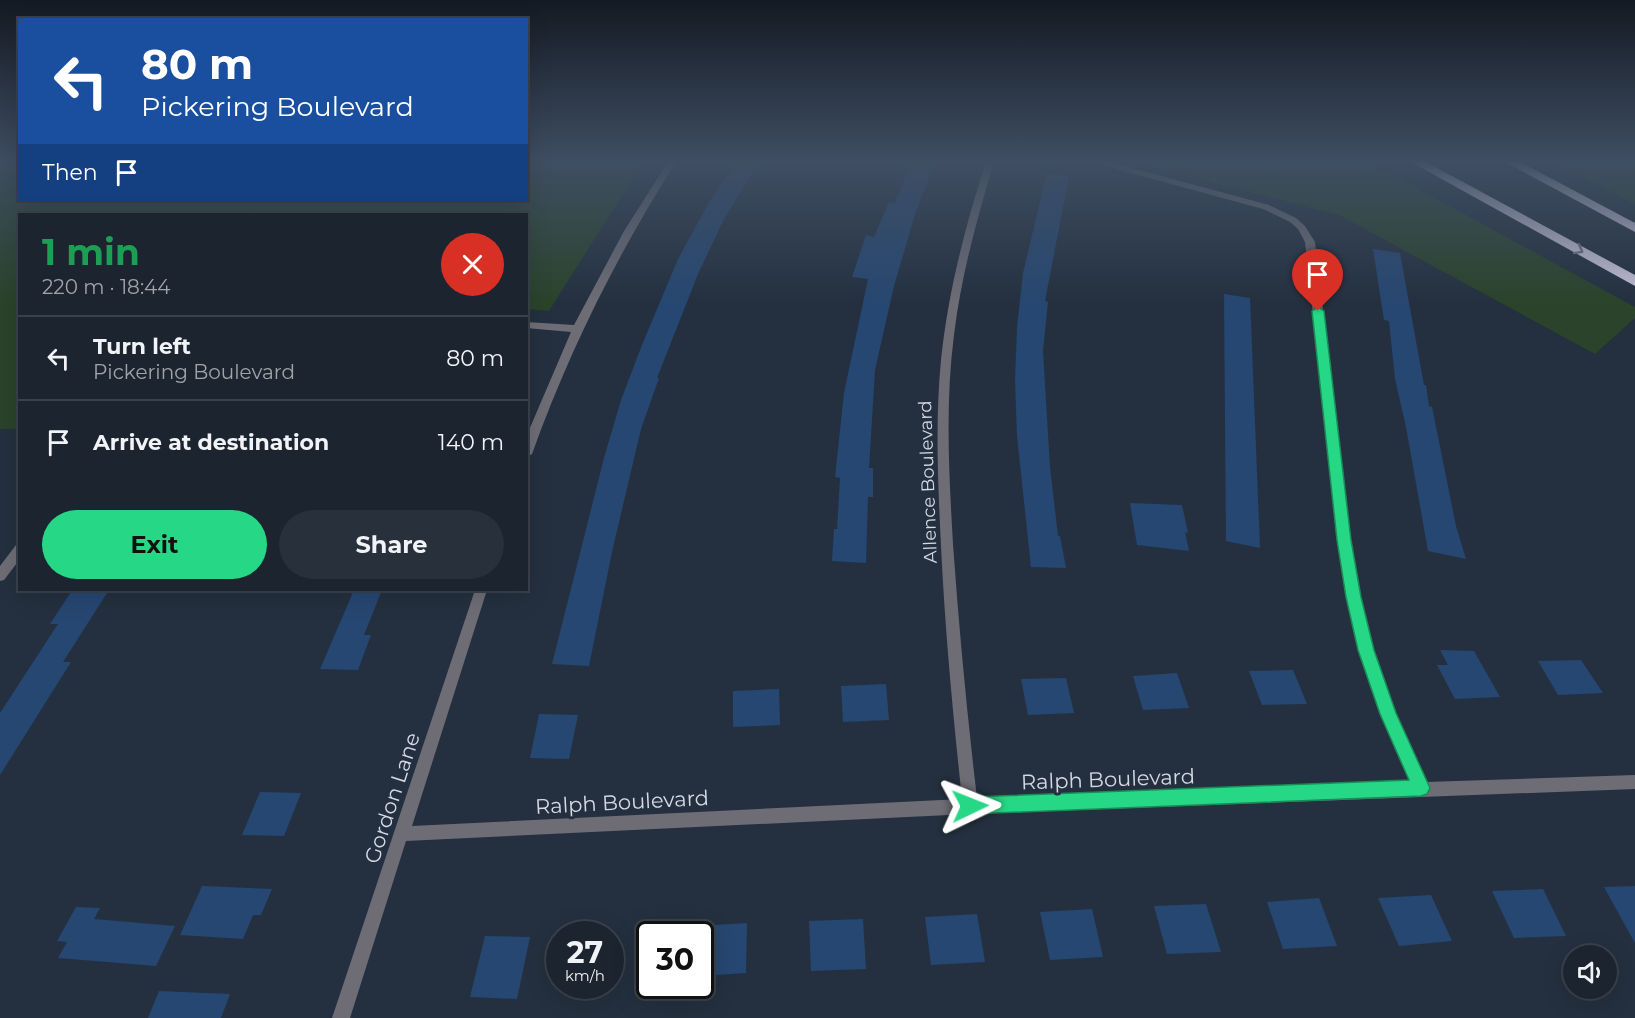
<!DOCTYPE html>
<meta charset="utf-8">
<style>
body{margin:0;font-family:Montserrat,sans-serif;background:#28303b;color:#f1f3f6;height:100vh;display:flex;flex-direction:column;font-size:22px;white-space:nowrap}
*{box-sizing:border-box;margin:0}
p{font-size:20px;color:#a0a4aa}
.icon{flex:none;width:33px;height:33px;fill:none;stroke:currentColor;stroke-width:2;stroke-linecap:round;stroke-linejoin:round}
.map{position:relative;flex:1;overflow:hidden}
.sheet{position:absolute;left:18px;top:213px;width:510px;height:378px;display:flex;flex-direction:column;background:#1b242f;border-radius:0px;box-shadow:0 6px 24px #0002,0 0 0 2px #39414b}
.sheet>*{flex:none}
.guide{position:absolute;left:18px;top:18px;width:510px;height:183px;border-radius:0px;box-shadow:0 6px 24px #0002,0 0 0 2px #39414b;background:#1a4fa0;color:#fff;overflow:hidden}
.tools{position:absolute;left:1563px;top:945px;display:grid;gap:12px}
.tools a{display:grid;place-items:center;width:54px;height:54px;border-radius:50%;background:#1b242f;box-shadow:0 6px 24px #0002,0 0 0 2px #39414b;font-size:30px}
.speed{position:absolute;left:546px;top:921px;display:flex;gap:12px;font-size:30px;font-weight:700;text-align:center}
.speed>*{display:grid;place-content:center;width:78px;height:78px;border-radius:50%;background:#1b242f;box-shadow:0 6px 24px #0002,0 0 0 2px #39414b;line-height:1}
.speed small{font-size:15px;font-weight:400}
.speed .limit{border:3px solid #111;border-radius:9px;background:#fff;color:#111}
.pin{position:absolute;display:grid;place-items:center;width:51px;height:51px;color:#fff;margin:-62px -26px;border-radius:50% 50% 50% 0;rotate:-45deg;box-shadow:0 0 6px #0007}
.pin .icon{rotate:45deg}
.me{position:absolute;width:66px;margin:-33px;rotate:88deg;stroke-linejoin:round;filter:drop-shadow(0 0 4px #0008)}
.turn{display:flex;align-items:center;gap:21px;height:126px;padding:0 24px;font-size:27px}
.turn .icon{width:78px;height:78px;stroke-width:2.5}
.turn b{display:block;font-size:42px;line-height:51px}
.then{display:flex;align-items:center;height:57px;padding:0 24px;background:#0003;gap:12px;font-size:22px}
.round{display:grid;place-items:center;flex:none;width:63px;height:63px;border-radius:32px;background:#28303b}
.overview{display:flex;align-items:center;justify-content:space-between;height:102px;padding:0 24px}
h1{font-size:36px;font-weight:700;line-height:45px;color:#1e9e55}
.cta{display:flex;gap:12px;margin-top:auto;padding:12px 24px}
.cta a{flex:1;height:69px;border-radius:36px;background:#26d886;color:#111;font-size:24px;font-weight:700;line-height:69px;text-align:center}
.cta a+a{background:#28303b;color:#f1f3f6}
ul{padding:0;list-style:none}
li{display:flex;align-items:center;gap:18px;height:84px;padding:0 24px;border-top:2px solid #39414b}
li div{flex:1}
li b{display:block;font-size:22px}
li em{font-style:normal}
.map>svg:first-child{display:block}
.green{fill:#2a432a}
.building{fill:#264771}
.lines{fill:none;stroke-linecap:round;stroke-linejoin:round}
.street{fill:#6e6d76;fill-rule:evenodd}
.highway{fill:#c6c2d9;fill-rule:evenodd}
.oneway{stroke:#6d7284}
.route{fill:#26d886;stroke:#198c57;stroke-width:1.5}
.labels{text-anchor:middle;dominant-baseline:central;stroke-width:6;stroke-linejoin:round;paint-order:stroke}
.street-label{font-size:18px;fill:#d3dae4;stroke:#24303f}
.near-street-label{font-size:21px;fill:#d3dae4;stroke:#24303f}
</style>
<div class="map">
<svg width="1635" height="1018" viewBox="0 0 1635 1018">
<rect width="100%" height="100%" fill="#24303f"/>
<g class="green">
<polygon points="0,162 19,162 20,200 526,200 527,162 643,162 549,311 527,309 526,214 20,214 19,429 0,429"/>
<polygon points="1133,162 1368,162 1635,307 1635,318 1595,354 1339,215"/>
<polygon points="1554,162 1635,162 1635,204"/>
</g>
<g class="building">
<polygon points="735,162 759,162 724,219 698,274 657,378 659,378 641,429 612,552 589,666 552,664 604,458 621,400 642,345 678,259 707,206"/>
<polygon points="911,162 935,162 915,214 894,286 875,370 869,468 873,468 873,497 868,497 866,563 832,561 834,529 837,529 840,478 835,477 844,393 868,279 852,277 866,235 874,237 889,202 895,203"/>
<polygon points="1047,173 1069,176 1045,301 1048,302 1043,351 1050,467 1058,536 1060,536 1066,568 1031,567 1017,436 1015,380 1017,327 1023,273"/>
<polygon points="1373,249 1400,253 1424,385 1426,385 1429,406 1432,407 1456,526 1466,559 1428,551 1406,427 1395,379 1389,321 1384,320"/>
<polygon points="1224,294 1250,298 1260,548 1226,541"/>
<polygon points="1130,503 1182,505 1188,533 1185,532 1189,551 1137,545"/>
<polygon points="354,590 382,590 364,635 371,635 358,670 320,669"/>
<polygon points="71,592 107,593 63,662 71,662 0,775 0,713 58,624 50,624"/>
<polygon points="1440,650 1474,651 1500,697 1455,699 1437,665 1448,665"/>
<polygon points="1581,660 1603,693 1558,695 1538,661"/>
<polygon points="1293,670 1307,704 1262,705 1249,671"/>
<polygon points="1177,673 1189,708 1143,710 1133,676"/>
<polygon points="1066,678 1074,713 1028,715 1021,679"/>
<polygon points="886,684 889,720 843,722 841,686"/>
<polygon points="779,689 780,725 733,727 733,691"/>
<polygon points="539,714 578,715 569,759 530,758"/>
<polygon points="260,792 301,793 284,836 242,835"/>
<polygon points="202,886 272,889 261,915 253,915 243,939 180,935"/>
<polygon points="1635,886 1635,943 1604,887"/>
<polygon points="1543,889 1566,936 1514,938 1492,891"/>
<polygon points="1431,895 1452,941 1399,946 1378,898"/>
<polygon points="1319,898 1337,946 1283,949 1267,902"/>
<polygon points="1206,904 1221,952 1167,954 1154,906"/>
<polygon points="76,907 100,908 94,919 175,926 156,966 58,958 67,942 57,941"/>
<polygon points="1092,909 1103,957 1050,960 1040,912"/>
<polygon points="977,914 985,962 931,965 925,917"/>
<polygon points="863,919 866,969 811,971 809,921"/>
<polygon points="747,923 746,973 700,976 700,926"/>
<polygon points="485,936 530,937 517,999 470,997"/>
<polygon points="159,991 206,993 230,994 221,1018 148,1018"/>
</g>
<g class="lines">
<g class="street">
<path d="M668,162H676C617,255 569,351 532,454L526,458V437L571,332L526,328V322L574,325L624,231Z"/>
<path d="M986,162H994C977,219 961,276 954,335C945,404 949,475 953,544C959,629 967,714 977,798L1411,783L1381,714L1359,650L1347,597L1338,540L1305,242L1298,229L1290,222L1263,209L1098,164L1097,162H1110L1269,205L1296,218L1305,226L1315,242L1350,540L1359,597L1373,650L1395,714L1426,782L1635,775V789L970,814L406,841L350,1018H332L475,590H487L412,826L962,799C953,715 945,630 941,546C938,484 935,422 941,360C948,293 965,226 986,162Z"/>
<polygon points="20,544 20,559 4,580 0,581 0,566 16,545"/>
</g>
<g class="highway">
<polygon points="1411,162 1426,162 1635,275 1635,286"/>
<polygon points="1505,162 1520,162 1635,223 1635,232"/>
</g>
</g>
<defs><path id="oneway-chevron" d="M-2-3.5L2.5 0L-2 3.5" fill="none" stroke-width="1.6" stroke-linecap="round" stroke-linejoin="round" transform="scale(1.5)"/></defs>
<use class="oneway" href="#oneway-chevron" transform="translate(1579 250) rotate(29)"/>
<linearGradient id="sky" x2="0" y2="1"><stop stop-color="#141a23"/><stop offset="0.53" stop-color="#3f4e63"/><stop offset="1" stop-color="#3f4e63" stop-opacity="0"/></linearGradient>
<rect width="1635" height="304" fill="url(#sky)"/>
<polygon class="route" points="1318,307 1324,311 1351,540 1361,597 1374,650 1396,713 1430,788 1427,794 1421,796 970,814 964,812 961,806 964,800 970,797 1409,780 1380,714 1358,650 1346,597 1337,540 1312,311"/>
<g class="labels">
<g class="street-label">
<text transform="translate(928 482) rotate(-92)">Allence Boulevard</text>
</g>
<g class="near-street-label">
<text transform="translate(1108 779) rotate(-2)">Ralph Boulevard</text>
<text transform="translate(392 798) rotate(-72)">Gordon Lane</text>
<text transform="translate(622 802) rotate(-3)">Ralph Boulevard</text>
</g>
</g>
</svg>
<div class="tools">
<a><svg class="icon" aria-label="sound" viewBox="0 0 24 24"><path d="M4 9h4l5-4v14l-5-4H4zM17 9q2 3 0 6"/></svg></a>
</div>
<div class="speed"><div>27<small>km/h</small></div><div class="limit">30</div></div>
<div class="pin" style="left:1318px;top:311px;background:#d93025"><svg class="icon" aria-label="arrive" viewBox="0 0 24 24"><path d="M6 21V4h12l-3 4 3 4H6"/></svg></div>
<svg class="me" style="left:970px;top:806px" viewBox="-20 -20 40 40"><path d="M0-17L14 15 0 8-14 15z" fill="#26d886" stroke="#fff" stroke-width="4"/></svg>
<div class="guide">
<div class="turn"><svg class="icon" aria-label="left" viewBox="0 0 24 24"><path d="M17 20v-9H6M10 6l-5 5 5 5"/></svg><div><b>80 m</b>Pickering Boulevard</div></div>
<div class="then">Then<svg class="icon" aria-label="arrive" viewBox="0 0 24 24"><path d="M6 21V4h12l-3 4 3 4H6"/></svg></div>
</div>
<section class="sheet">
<div class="overview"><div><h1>1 min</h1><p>220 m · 18:44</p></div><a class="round" style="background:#d93025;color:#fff"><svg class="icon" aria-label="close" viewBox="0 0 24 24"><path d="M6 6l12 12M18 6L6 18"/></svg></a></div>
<ul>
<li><svg class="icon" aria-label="left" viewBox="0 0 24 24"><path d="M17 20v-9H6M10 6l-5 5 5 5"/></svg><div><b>Turn left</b><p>Pickering Boulevard</p></div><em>80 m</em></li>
<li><svg class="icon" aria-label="arrive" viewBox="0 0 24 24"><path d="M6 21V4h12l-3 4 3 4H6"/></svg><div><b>Arrive at destination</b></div><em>140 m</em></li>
</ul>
<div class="cta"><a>Exit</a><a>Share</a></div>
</section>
</div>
